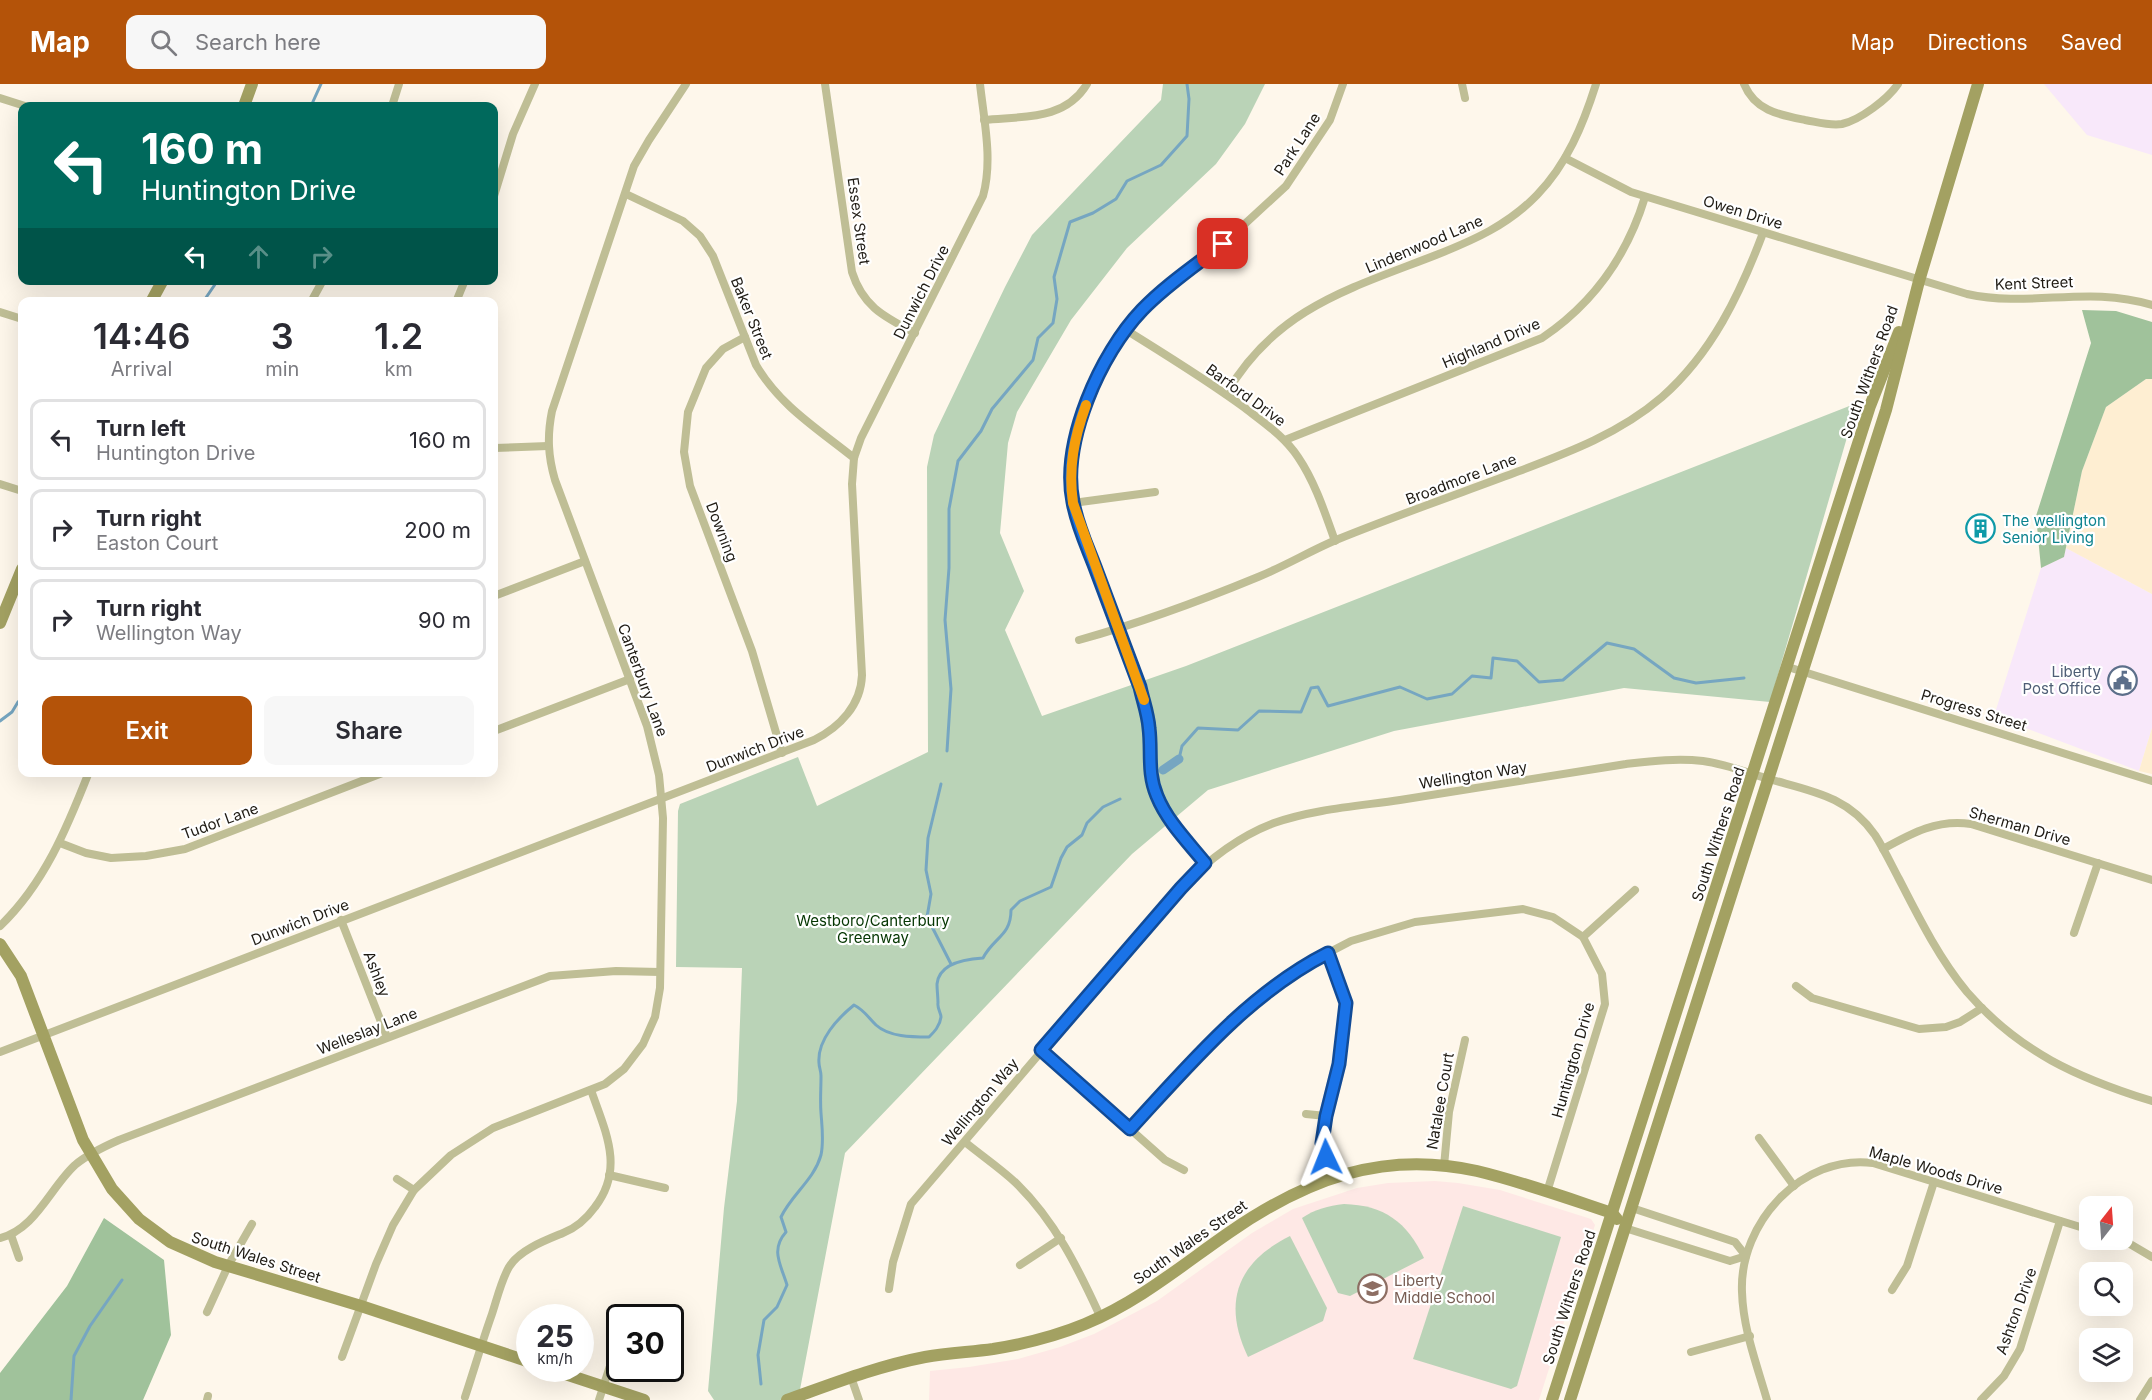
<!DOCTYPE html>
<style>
body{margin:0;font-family:Inter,sans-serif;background:#f7f7f7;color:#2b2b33;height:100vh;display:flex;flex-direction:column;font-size:22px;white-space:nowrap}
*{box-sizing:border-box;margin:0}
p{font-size:20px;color:#7c7c81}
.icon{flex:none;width:33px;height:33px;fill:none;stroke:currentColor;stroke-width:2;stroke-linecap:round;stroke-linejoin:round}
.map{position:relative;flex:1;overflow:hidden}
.side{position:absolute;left:18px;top:213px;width:480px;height:480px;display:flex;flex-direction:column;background:#fff;border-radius:12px;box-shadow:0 6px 24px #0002}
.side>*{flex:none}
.hud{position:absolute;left:18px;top:18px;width:480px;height:183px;border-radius:12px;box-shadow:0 6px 24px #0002;background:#00695c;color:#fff;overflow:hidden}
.needle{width:39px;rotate:17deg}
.controls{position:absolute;left:2079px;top:1112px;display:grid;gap:12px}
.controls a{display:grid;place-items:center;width:54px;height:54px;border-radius:12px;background:#fff;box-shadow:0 6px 24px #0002;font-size:30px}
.speed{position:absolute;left:516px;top:1220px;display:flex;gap:12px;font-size:30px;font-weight:700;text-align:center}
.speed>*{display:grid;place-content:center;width:78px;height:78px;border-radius:50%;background:#fff;box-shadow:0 6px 24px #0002;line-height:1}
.speed small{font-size:15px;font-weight:400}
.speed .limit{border:3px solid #111;border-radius:9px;background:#fff;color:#111}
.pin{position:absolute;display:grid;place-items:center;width:51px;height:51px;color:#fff;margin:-26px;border-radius:12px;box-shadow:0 3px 9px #0006}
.me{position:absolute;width:66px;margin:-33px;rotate:358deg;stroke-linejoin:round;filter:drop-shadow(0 0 4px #0008)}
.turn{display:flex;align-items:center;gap:21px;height:126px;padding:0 24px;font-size:27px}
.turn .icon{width:78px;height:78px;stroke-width:2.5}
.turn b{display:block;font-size:42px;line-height:51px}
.lanes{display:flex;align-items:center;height:57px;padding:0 24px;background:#0003;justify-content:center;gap:30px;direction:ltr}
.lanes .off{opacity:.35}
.eta{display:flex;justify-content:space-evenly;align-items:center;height:102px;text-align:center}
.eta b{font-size:36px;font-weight:600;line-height:42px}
.cta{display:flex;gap:12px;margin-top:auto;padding:12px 24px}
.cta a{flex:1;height:69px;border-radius:12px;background:#b45309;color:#fff;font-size:24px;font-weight:600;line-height:69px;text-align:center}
.cta a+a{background:#f7f7f7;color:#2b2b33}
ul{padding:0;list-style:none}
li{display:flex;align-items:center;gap:18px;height:81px;margin:0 12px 9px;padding:0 12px;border:3px solid #e1e1e2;border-radius:12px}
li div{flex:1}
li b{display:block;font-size:22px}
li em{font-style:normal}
header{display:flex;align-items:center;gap:36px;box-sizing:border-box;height:84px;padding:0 30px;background:#b45309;color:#fff}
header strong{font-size:28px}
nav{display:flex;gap:33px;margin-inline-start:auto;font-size:21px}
.search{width:420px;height:54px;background:#f7f7f7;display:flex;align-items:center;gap:15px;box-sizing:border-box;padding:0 21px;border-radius:12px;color:#7c7c81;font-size:22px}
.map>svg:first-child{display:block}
.commercial{fill:#f8e8fa}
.built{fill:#feeed2}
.education{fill:#fee8e5}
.green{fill:#bad3b7}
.forest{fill:#a0c29b}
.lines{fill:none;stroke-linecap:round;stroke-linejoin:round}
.stream{stroke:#76a6c1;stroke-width:3}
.canal{stroke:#76a6c1;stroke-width:9}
.street{stroke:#bfbe95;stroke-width:8}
.secondary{stroke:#a3a162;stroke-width:12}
.route-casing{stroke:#114b97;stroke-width:15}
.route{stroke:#1a73e8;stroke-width:10}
.slow{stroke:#f59e0b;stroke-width:10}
.labels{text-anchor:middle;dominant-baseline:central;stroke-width:4.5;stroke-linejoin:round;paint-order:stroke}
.street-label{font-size:15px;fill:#1f1b14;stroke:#fff}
.culture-label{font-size:15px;fill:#0d838f;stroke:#fff;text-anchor:start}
.service-label{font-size:15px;fill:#4e5e75;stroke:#fff;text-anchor:end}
.park-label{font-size:15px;fill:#053602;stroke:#fff}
.education-label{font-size:15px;fill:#785e54;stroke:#fff;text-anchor:start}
</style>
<header>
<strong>Map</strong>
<div class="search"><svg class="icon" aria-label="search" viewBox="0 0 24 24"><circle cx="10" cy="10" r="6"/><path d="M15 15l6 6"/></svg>Search here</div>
<nav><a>Map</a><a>Directions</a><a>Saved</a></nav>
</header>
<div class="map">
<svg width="2152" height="1316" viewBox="0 0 2152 1316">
<rect width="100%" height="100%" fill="#fef7eb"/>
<g class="commercial">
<polygon points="2044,0 2152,0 2152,71 2087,51"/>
<polygon points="2066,464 2152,510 2152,644 2139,687 1994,632 2041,484 2064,473"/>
</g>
<g class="built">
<polygon points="2146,295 2152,295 2152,510 2066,464 2082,387 2106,323"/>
<polygon points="2152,644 2152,690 2139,687"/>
</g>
<polygon class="education" points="1435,1097 1458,1099 1500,1106 1591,1135 1595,1141 1539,1316 929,1316 930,1287 969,1283 1018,1275 1060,1263 1094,1250 1157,1217 1252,1149 1293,1125 1357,1104 1388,1099"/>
<g class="green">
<polygon points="1163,0 1265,0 1245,40 1216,80 1127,164 1071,236 1017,328 1008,359 1000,449 1024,507 1005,546 1042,632 1186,582 1857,319 1770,618 1624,604 1394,647 1208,706 1132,770 845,1069 798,1316 714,1316 708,1307 724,1124 737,1017 742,884 676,883 678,727 680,720 798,673 817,722 928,668 927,383 934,351 1005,203 1032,151 1161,16"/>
<path d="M1344,1120C1384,1121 1407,1138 1424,1174L1350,1212L1338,1209L1302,1134C1315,1125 1328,1122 1344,1120Z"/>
<polygon points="1463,1122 1561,1153 1517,1302 1511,1305 1413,1275"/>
<path d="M1290,1152L1327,1224L1323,1237L1248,1273C1222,1219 1237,1178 1290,1152Z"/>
</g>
<g class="forest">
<polygon points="2082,226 2116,227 2152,238 2152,295 2146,295 2106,323 2082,387 2064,473 2041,484 2036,432 2091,259"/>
<polygon points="104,1134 164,1176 171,1251 143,1316 0,1316 0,1289 67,1202"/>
</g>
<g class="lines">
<g class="stream">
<polyline points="311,22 321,0"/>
<polyline points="203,218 218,196"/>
<polyline points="0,637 12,628 18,618 22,615"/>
<polyline points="947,667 951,605 945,536 949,484 949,425 958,377 981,347 992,325 1033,276 1038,254 1053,239 1057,215 1054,193 1070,138 1093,129 1116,115 1127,97 1161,81 1187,52 1189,15 1187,0"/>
<polyline points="1179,675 1182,662 1198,644 1238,646 1259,627 1301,628 1311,604 1318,603 1328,622 1400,603 1427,615 1452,610 1472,592 1491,594 1493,574 1517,577 1539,598 1563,596 1607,559 1634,565 1674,594 1696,599 1744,594"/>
<polyline points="941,700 928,754 926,786 931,810 927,833 951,880"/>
<path d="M761,1300L758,1271L764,1236L777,1223L787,1201C781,1181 770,1166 786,1148L781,1133C792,1110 814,1096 821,1071C824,1057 822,1043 821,1029C820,1017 821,1005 821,992C821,987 819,983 819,979C817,956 838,934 854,921C864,926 868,933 876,941C889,953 912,953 929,953C934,948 940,942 941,933C941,929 937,924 938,919C938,913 937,907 937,900C939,879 966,875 983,874C994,853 1011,852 1011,826L1020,817L1051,803L1061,774L1067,763L1082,751L1087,739L1103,723L1120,715"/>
<polyline points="71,1316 74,1272 90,1242 122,1196"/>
</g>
<polyline class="canal" points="1163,686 1179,675"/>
<g class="street">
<path d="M825,0L852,188C863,223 885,233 915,249"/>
<polyline points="1462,0 1465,14"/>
<path d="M1744,0C1755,27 1780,31 1805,36C1817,38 1830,42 1842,40C1860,36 1888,15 1898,0"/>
<polyline points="0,14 25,22"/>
<polyline points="392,22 399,0"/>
<path d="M984,36C1022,32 1065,37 1087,0"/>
<path d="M1565,74L1631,108L1967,210C2031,224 2088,201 2152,221"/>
<path d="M626,110L683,137L700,152L713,172L756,281C780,322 818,345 854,374"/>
<polyline points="494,112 513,50 535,0"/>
<polyline points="311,218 323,196"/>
<polyline points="456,218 465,196"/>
<polyline points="0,228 22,235"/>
<path d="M1126,246C1166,271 1207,296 1245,324C1264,339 1284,352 1298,373C1315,398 1325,429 1335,457"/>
<polyline points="745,253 723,265 706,284 688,328 684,368 690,402 752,567 782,669"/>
<path d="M1226,310C1276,224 1349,205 1436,171C1474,156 1508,141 1537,111C1567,80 1583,41 1596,0"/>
<path d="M1285,356L1542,254C1594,219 1627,172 1645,113"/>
<polyline points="494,364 548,362"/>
<polyline points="0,400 22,407"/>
<polyline points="1073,419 1155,408"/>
<polyline points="494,512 585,477"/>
<path d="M1079,556C1140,539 1200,517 1258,493C1285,482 1310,467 1336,456C1395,432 1455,411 1514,389C1567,369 1619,350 1662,313C1712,269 1740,210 1763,149"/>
<polyline points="1788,583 2152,697"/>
<polyline points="494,647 630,595"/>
<polyline points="60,759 86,769 111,774 146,772 185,765 385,688"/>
<path d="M1883,765C1912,749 1937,735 1971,740L2152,796"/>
<path d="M1205,779C1188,758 1167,737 1157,712C1147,689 1152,667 1149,644C1148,630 1143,617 1140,603L1077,434L1070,399L1073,361L1086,319L1112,267L1141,227L1170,201L1223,160L1286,102L1330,36L1343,0"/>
<polyline points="341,836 387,953"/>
<path d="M0,842C44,800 67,744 89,688"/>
<polyline points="2074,849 2098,779"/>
<polyline points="1583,853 1635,806"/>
<polyline points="1328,869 1346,919 1339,980 1326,1032 1322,1059 1329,1095"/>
<polyline points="1796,902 1812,914 1919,945 1946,943 1960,938 1982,924"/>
<polyline points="1041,966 1165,1076 1184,1086"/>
<path d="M0,968L814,656C840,643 861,621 862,591L852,400L854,374L861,354L983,112C993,76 984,37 980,0"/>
<polyline points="1306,1030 1326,1032"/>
<polyline points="1130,1045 1243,928 1301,883 1351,857 1415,838 1523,825 1553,833 1583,853 1602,890 1605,920 1547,1108"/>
<polyline points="1759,1054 1794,1102"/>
<path d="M965,1058C982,1072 1000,1084 1016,1099C1055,1137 1078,1184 1100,1232"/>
<polyline points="1444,1082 1449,1028 1465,956"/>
<polyline points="609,1091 665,1104"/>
<polyline points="397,1095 414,1106"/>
<polyline points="1625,1144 1730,1177 1746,1172 1735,1158 1632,1124"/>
<polyline points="11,1151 19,1174"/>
<path d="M0,1154C35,1146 50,1104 75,1081C88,1070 103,1063 119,1056L550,892L616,887L660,888"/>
<polyline points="2116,1155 2130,1160 2152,1173"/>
<polyline points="1020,1181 1061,1154"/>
<path d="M889,1205L893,1178L911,1120L1181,804C1208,776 1237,753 1274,739C1314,725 1359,722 1400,716C1476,704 1551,692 1626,680C1652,677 1677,674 1703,677C1726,680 1748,689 1769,695C1811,707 1848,712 1875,751C1884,765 1891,780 1899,795C1919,834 1939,874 1967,908C2019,968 2078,994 2152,1017"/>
<polyline points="1892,1206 1907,1182 1934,1098"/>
<polyline points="207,1228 228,1182 252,1140"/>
<polyline points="1691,1268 1750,1252"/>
<path d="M342,1273L376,1180L393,1141L414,1106L451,1071L493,1044L605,1000L624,985L643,960L655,933L660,904L663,734L659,691L647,642L555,396C548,372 547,352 552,327L634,82L649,56L686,0"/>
<polyline points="851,1293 859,1316"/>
<path d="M465,1313C474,1286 482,1258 492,1230C497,1215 501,1197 509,1183C519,1166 546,1156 563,1149C576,1144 587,1134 595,1123C625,1084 605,1047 591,1006"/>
<polyline points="207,1316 208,1312"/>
<polyline points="599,1316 610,1282 620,1267"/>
<path d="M1767,1316C1757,1281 1743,1245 1742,1208C1739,1139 1802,1070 1873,1079L2090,1146"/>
<polyline points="1981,1316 2004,1292 2020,1265 2060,1137"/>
<polyline points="2140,1316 2152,1297"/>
</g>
<g class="secondary">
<polyline points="244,22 252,0"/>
<polyline points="151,218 163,196"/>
<polyline points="0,539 22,485"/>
<polyline points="0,860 21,892 83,1056 112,1105 139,1135 170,1158 215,1178 361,1222 530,1278"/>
<polyline points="547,1284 644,1316"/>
<path d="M787,1316C832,1300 878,1282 925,1273C948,1269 971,1268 993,1265C1024,1260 1056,1252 1085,1240C1140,1217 1182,1181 1230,1148C1307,1095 1383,1066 1477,1087C1523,1098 1567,1114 1612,1129L1617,1135"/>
<polyline points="1552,1316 1870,322 1899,248"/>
<polyline points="1570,1316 1886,326 1919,197 1978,0"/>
</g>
</g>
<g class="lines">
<defs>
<path id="route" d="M1223,160C1196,181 1166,201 1142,226C1100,270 1061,358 1073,418C1077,441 1087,462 1095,483C1110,523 1125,563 1140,603C1143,617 1148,630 1149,644C1152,667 1147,689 1157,712C1167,737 1188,758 1205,779L1181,804L1041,966L1130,1045C1189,981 1249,909 1328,869L1346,919L1339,980L1326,1032L1322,1059L1326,1073"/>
</defs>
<use href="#route" class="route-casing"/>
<use href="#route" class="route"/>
<path class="slow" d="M1086,321C1074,354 1068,384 1073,419L1144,616"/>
</g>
<defs>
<symbol id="building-ring" viewBox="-11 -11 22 22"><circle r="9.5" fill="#fff" stroke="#0f9aa8" stroke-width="1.5"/><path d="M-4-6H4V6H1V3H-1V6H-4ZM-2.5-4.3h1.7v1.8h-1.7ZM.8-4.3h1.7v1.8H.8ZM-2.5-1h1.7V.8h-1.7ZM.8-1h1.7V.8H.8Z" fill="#0f9aa8"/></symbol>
<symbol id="civic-ring" viewBox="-11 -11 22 22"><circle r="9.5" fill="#fff" stroke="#5c6f8a" stroke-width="1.5"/><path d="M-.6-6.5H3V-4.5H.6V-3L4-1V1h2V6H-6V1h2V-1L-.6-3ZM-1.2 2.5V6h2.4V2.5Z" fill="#5c6f8a"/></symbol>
<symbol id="school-ring" viewBox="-11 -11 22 22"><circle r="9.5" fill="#fff" stroke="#8d6e63" stroke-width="1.5"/><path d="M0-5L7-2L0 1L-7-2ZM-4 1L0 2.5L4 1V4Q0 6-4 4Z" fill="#8d6e63"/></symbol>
</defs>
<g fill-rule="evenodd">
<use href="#building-ring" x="1964" y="428" width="33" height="33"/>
<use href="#civic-ring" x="2106" y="580" width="33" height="33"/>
<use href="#school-ring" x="1356" y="1188" width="33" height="33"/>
</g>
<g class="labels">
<g class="street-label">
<text transform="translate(1297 60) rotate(-57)">Park Lane</text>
<text transform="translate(1743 128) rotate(17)">Owen Drive</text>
<text transform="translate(859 137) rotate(82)">Essex Street</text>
<text transform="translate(1424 160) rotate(-23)">Lindenwood Lane</text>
<text transform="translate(2034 199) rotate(-2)">Kent Street</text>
<text transform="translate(921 208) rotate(-63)">Dunwich Drive</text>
<text transform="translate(752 234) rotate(68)">Baker Street</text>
<text transform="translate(1491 259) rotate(-23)">Highland Drive</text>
<text transform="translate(1869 288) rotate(-70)">South Withers Road</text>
<text transform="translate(1246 311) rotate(36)">Barford Drive</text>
<text transform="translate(1461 395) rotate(-21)">Broadmore Lane</text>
<text transform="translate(722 448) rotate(69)">Downing</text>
<text transform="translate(643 596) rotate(70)">Canterbury Lane</text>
<text transform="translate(1974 626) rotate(17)">Progress Street</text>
<text transform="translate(755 665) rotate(-21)">Dunwich Drive</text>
<text transform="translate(1473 691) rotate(-9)">Wellington Way</text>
<text transform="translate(220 737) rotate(-20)">Tudor Lane</text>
<text transform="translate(2020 742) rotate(16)">Sherman Drive</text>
<text transform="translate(1718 750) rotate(-72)">South Withers Road</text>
<text transform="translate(300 838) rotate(-21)">Dunwich Drive</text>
<text transform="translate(377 890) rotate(69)">Ashley</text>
<text transform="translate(367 947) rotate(-21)">Welleslay Lane</text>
<text transform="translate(1573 976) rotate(-74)">Huntington Drive</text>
<text transform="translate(1440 1017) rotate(-80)">Natalee Court</text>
<text transform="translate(980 1018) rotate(-50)">Wellington Way</text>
<text transform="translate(1936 1086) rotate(16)">Maple Woods Drive</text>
<text transform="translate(1190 1158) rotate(-35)">South Wales Street</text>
<text transform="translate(256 1173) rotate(18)">South Wales Street</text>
<text transform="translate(1569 1213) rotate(-72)">South Withers Road</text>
<text transform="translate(2016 1227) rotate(-70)">Ashton Drive</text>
</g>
<g class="culture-label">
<text x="2002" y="436">The wellington<tspan x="2002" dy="17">Senior Living</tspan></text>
</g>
<g class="service-label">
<text x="2101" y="587">Liberty<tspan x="2101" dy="17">Post Office</tspan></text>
</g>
<g class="park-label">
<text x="873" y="836">Westboro/Canterbury<tspan x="873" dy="17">Greenway</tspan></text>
</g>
<g class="education-label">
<text x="1394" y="1196">Liberty<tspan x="1394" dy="17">Middle School</tspan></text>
</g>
</g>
</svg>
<div class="controls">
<a><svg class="needle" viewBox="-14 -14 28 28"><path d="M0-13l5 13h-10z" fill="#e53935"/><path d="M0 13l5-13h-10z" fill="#7c7c81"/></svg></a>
<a><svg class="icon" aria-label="search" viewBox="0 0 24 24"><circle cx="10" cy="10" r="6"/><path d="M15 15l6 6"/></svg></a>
<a><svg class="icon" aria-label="layers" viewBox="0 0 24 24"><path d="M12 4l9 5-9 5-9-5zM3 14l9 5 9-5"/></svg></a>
</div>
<div class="speed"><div>25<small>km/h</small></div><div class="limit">30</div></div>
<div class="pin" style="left:1223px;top:160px;background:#d93025"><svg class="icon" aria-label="arrive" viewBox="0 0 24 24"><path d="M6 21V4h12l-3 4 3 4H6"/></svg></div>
<svg class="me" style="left:1326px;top:1073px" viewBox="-20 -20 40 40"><path d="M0-17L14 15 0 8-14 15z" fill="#1a73e8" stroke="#fff" stroke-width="4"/></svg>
<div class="hud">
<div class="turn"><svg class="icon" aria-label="left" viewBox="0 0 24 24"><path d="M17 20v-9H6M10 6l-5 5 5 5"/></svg><div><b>160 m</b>Huntington Drive</div></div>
<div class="lanes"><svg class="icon" aria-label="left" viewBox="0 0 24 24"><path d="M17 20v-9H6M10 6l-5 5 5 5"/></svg><svg class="icon off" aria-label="ahead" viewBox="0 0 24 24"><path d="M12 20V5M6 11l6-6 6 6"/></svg><svg class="icon off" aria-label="right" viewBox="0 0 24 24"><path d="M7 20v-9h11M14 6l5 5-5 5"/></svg></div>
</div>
<section class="side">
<div class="eta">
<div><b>14:46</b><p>Arrival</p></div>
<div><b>3</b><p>min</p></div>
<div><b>1.2</b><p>km</p></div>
</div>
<ul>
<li><svg class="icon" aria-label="left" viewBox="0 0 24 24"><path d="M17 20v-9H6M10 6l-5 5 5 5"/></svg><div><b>Turn left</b><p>Huntington Drive</p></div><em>160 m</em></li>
<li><svg class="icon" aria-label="right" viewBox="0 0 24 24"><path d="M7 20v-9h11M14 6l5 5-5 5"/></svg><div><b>Turn right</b><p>Easton Court</p></div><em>200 m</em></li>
<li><svg class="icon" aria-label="right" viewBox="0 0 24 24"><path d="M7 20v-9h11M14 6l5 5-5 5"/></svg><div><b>Turn right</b><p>Wellington Way</p></div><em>90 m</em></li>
</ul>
<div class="cta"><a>Exit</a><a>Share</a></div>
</section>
</div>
